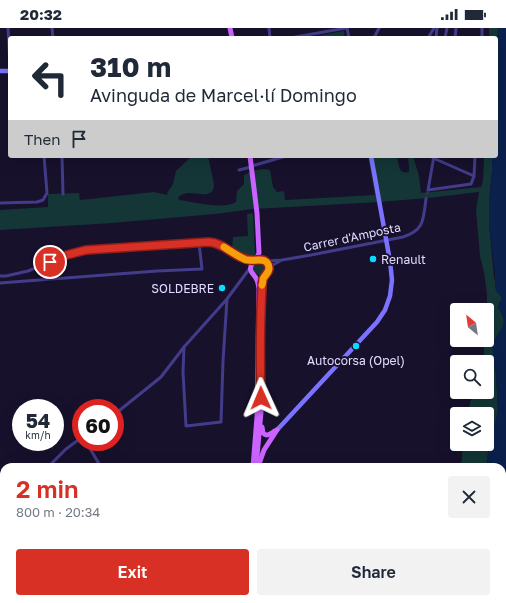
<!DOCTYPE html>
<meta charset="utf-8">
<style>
body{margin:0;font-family:"Golos Text",sans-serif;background:#f2f2f3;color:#1f2937;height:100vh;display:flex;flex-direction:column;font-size:15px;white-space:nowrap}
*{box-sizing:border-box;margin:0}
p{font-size:13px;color:#747a83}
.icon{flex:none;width:22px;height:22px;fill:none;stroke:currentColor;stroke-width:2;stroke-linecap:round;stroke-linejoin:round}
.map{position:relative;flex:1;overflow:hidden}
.side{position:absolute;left:0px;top:435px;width:506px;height:140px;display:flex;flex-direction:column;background:#fff;border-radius:12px 12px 0 0;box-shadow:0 4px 16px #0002}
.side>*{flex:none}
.top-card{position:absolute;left:8px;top:8px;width:490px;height:122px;border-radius:4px;box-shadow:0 4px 16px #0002;background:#fff;color:#1f2937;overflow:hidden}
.needle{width:26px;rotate:331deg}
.tools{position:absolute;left:450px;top:275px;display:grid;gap:8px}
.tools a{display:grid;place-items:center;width:44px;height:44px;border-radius:4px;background:#fff;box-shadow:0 4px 16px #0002;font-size:20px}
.speed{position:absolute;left:12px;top:371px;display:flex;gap:8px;font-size:20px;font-weight:700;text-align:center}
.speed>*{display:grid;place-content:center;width:52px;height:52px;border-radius:50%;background:#fff;box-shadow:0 4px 16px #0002;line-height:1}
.speed small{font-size:10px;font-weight:400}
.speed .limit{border:6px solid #d22;background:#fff;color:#111}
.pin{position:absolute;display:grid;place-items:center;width:34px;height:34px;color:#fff;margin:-17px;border:2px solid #fff;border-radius:50%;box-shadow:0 1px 4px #0007}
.me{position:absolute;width:44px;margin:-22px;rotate:359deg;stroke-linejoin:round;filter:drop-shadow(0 0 3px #0008)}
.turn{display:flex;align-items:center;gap:14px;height:84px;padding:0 16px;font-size:18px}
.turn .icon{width:52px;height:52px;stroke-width:2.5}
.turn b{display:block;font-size:28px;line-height:34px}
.then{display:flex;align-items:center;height:38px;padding:0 16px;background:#0003;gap:8px;font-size:15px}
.round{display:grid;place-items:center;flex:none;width:42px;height:42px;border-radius:4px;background:#f2f2f3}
.head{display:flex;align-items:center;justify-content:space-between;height:68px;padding:0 16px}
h1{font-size:24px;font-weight:600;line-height:30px;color:#d93025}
.primary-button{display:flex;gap:8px;margin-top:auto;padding:8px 16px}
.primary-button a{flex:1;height:46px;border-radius:4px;background:#d93025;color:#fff;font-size:16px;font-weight:600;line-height:46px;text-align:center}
.primary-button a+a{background:#f2f2f3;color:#1f2937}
.status{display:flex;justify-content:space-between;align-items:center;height:28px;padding:0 20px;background:#fff;direction:ltr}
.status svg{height:11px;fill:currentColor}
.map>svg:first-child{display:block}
.green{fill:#143636}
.water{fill:#0b204b}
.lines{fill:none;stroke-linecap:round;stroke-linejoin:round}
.street-tunnel{stroke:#352f4c;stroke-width:3;stroke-dasharray:3 1.5;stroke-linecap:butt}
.street{stroke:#423c8b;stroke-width:3}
.secondary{stroke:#7b73ff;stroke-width:4.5}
.primary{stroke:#ca63ff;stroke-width:5}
.route-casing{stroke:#8d1f18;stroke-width:10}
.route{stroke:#d93025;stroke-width:7}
.slow{stroke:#f59e0b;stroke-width:7}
.poi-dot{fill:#08ddff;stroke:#17112c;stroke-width:1.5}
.labels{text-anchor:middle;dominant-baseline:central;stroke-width:4;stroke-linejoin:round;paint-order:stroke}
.street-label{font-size:12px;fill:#e1dcff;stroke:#17112c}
.poi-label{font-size:12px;fill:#e1dcff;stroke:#17112c;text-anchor:start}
</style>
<div class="status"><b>20:32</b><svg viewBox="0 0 49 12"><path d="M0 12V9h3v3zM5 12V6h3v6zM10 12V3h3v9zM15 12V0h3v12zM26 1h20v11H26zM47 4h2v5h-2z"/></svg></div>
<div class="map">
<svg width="506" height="575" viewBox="0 0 506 575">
<rect width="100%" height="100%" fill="#17112c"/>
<g class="green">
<polygon points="489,0 498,0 496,35 496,10 489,10"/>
<polygon points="344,3 345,10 306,10"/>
<path d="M192,128H208L214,156C214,174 194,162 184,166C182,166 180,168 178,169L179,172C194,174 222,182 236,174L237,163L244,156V147C251,143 262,140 270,142L273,159L277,164L284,163L285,172L375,167L368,128H396C400,135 397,147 409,144V140L408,128H413L419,148L421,165L481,159L483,153L484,128H492V143L489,173V196L494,250L502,270L498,279L503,289L504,293L503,298L501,302L494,313V337L496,346L498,383L488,425L486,439H461L463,416H487V386H468L470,375L474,364H487V334H484V312H487V282H485L487,274V266L484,244L480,228L476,182L479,164L428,170L379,174L253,181L215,186L112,195L0,202V182L48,179V166L79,165L80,172L154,164L168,167L167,165L173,156L176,143Z"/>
<polygon points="253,185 255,226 252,230 246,230 232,222 233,209 248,208 247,186"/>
<circle cx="260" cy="240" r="7"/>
</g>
<polygon class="water" points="498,0 506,0 506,575 470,575 469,571 502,571 502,439 486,439 488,425 498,383 496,346 494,337 492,318 496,309 503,298 504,293 503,289 498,279 502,270 496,263 495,259 495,245 489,196 489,173 492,143 492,128 496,128 496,35"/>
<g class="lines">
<polyline class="street-tunnel" points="426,171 428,162"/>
<g class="street">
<polyline points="8,0 10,40"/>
<polyline points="52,0 53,10"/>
<polyline points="269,0 270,10"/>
<polyline points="347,0 349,10"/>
<polyline points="290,10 346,0"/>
<polyline points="374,10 379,0"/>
<polyline points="428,10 434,0"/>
<polyline points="436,10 437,0"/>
<polyline points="445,10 447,0"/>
<polyline points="455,10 456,0"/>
<polyline points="482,10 482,0"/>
<polyline points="62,128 63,166"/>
<polyline points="434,128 428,162 471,156 474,148 475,128"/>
<polyline points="433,130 474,148"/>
<polyline points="252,138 286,128"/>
<polyline points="239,142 251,139"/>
<polyline points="0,175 37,174 43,172 47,165 44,128"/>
<path d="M267,233L282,232L311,227L403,209C425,202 423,191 426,171"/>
<polyline points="269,242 273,237 280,233"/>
<polyline points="0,248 6,248 28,243 63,228 86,223 199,215 216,215 246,232 255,232"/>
<polyline points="0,255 157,243 202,241 199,215"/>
<polyline points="184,319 183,344 186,398 221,394 223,333 227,271"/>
<polyline points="115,386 161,349 184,319 227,271 250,240"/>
<polyline points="86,414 101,439"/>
<polyline points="48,439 66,421 81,410"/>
<polyline points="0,492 4,487"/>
<polyline points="0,530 4,530"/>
</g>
<g class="secondary">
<polyline points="0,43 10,43"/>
<polyline points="277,402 377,294 385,282 390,268 392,252 390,233 371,128"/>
</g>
<g class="primary">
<polyline points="230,0 232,10"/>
<polyline points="250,128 257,185 259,225 256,232"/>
<path d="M262,399L263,405C267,409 270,406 275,403"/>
<polyline points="259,436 264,422 277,402"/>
<path d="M253,439L257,389L259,260C258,256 258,253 256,250C251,243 248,242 253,234L259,231L265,233L268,235L269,240L267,246L263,251L262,261L261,312V384L256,439"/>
<polyline points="502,502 506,502"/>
<polyline points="502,506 506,505"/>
<polyline points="232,571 233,575"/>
<polyline points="237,575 239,571"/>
</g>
</g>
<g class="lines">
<defs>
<path id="route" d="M50,234L63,228L86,222L209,214C225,215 235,231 251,232C257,233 263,229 267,235C273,243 265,245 263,251C262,254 262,258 262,260C260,297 260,334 261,370"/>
</defs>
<use href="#route" class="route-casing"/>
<use href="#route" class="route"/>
<path class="slow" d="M224,219C230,223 239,229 246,232C253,234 268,227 269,240C269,245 265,247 263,251C263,252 263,255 262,257"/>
</g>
<g class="poi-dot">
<circle cx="373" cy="231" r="4"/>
<circle cx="222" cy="260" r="4"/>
<circle cx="356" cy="318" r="4"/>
</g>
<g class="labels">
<g class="street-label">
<text transform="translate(352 209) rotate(-12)">Carrer d'Amposta</text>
</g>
<g class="poi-label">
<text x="381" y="231">Renault</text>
<text x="214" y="260" text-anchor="end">SOLDEBRE</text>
<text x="356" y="332" text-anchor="middle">Autocorsa (Opel)</text>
</g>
</g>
</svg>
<div class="tools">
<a><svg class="needle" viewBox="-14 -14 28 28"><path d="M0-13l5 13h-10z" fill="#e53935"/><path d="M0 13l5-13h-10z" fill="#747a83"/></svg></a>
<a><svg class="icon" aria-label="search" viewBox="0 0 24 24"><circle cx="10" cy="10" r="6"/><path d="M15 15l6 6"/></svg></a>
<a><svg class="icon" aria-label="layers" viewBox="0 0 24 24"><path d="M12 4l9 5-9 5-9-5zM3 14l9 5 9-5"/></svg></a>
</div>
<div class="speed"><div>54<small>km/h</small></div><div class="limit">60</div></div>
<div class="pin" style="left:50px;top:234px;background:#d93025"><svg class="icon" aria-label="arrive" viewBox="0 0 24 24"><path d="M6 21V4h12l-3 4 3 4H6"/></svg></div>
<svg class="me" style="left:261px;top:370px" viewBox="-20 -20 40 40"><path d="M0-17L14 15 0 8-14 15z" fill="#d93025" stroke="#fff" stroke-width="4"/></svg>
<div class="top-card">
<div class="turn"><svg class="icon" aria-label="left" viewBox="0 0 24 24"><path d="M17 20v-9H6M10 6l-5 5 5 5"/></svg><div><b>310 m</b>Avinguda de Marcel·lí Domingo</div></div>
<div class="then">Then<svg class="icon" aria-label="arrive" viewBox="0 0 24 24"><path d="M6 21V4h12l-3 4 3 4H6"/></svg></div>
</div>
<section class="side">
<div class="head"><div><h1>2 min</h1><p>800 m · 20:34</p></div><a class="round"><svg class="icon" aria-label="close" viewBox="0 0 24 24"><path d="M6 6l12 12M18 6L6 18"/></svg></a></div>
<div class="primary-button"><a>Exit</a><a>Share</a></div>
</section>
</div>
